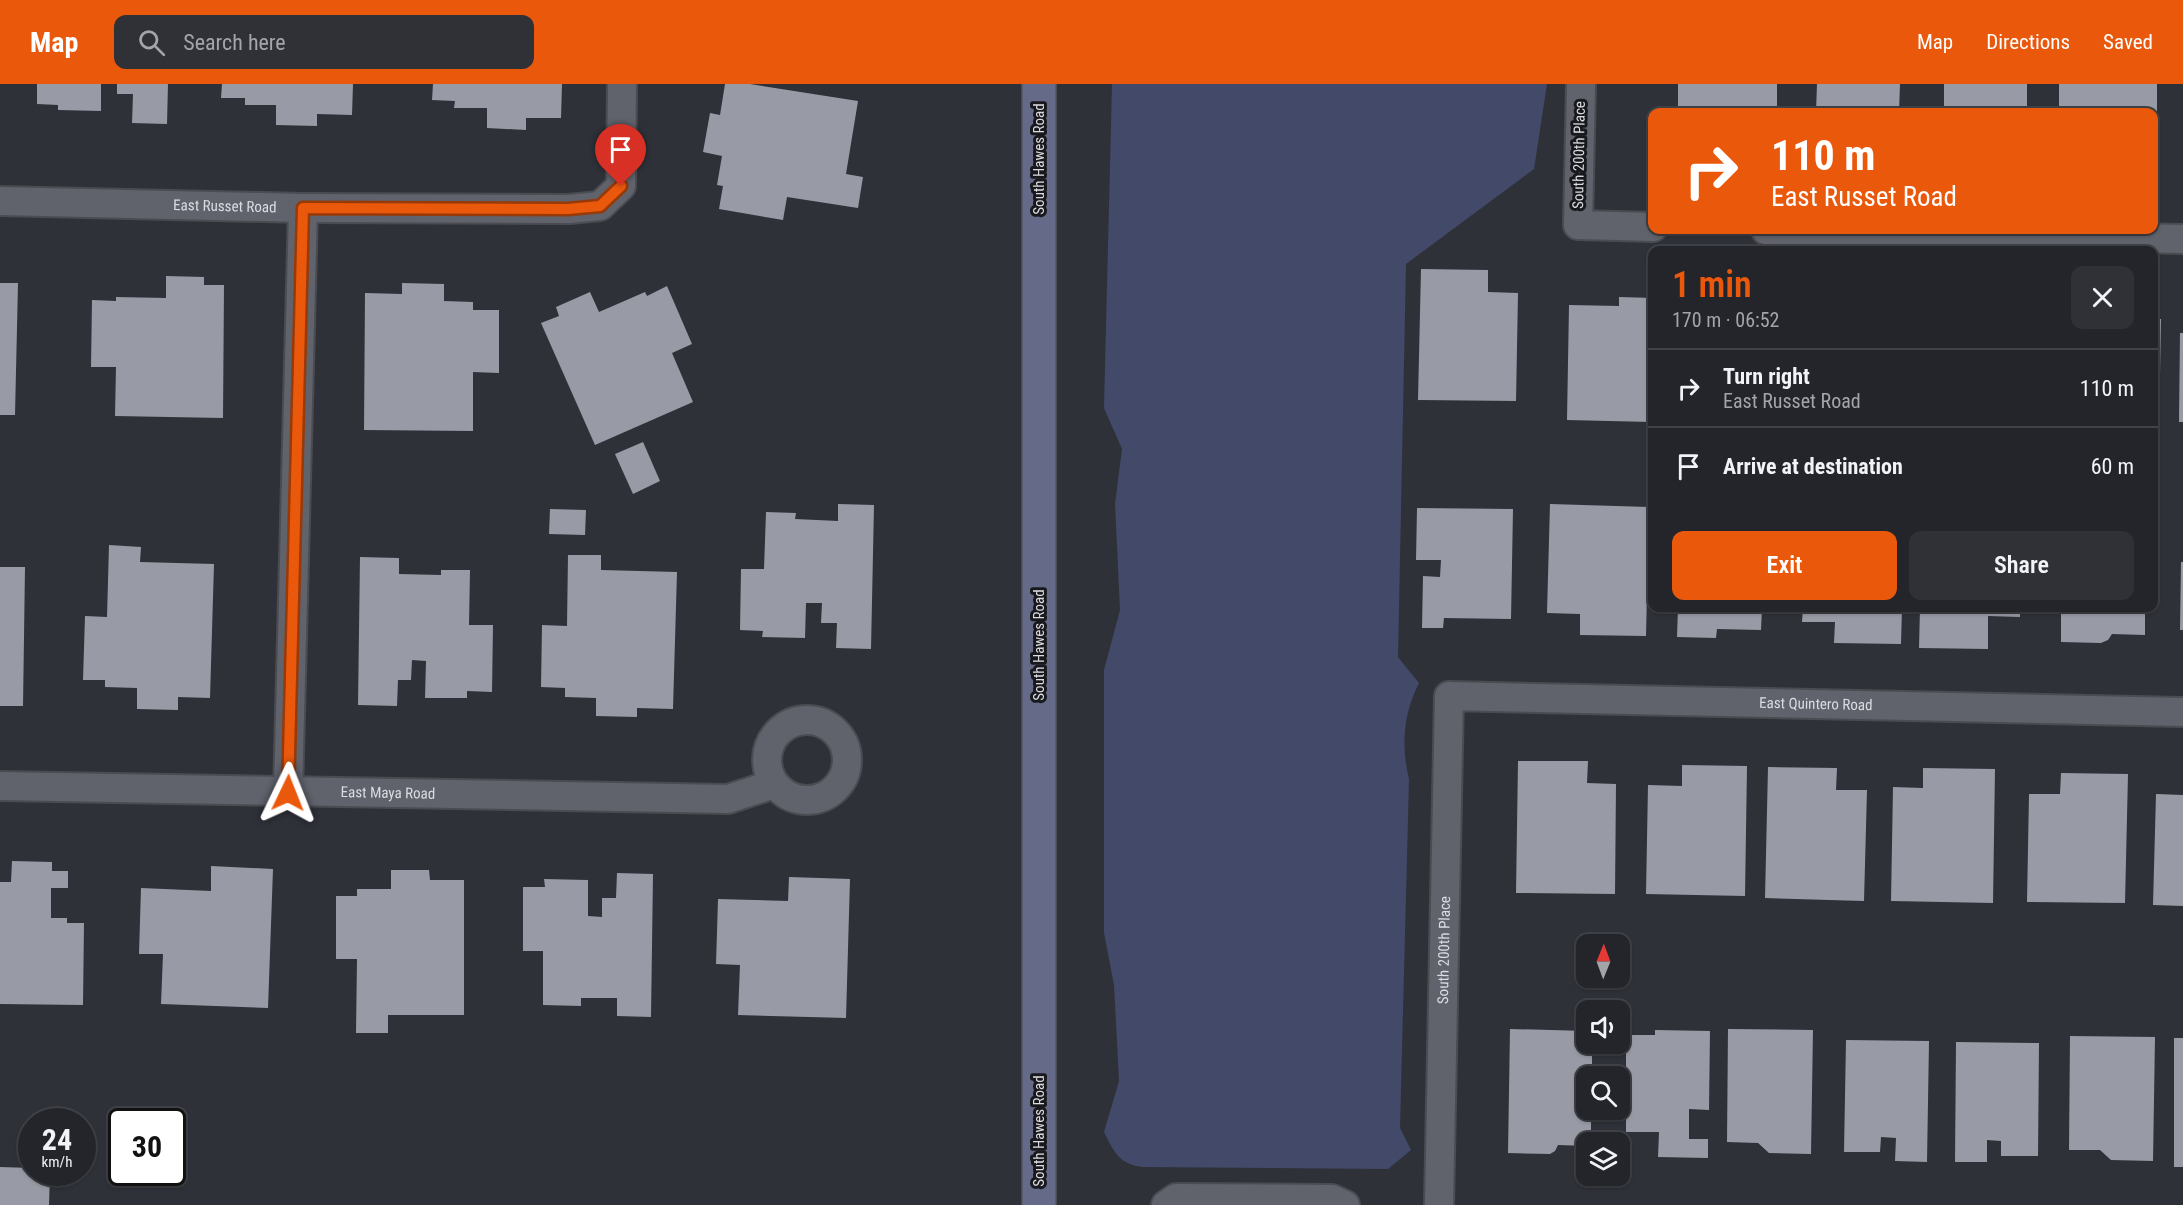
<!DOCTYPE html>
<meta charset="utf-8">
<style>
body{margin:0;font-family:"Roboto Condensed",sans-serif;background:#2f3137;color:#f1f3f6;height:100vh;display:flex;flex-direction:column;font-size:22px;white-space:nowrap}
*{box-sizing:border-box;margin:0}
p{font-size:20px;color:#a3a5a9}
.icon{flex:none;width:33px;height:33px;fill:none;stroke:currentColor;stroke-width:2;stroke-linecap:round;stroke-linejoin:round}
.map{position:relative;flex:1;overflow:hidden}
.sheet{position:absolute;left:1648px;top:162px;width:510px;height:366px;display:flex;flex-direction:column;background:#23252b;border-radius:12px;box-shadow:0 2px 4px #0004,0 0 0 2px #404247}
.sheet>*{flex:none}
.guide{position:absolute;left:1648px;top:24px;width:510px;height:126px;border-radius:12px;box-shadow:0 2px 4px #0004,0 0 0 2px #404247;background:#ea580c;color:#fff;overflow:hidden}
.needle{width:39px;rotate:1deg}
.buttons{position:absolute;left:1576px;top:850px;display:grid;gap:12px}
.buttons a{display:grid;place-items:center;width:54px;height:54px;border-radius:12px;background:#23252b;box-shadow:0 2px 4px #0004,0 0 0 2px #404247;font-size:30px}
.speed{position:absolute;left:18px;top:1024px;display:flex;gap:12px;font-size:30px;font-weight:700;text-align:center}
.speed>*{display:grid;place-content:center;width:78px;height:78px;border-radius:50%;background:#23252b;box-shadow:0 2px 4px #0004,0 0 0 2px #404247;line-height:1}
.speed small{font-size:15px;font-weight:400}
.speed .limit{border:3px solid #111;border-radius:9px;background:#fff;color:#111}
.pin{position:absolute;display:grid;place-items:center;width:51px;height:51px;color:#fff;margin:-62px -26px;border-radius:50% 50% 50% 0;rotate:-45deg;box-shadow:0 0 6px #0007}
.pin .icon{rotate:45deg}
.me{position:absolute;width:66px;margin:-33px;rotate:2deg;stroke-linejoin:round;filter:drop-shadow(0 0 4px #0008)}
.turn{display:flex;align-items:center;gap:21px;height:126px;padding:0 24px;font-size:27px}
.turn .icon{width:78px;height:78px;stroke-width:2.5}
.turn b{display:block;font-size:42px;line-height:51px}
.round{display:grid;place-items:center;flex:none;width:63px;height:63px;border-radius:12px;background:#2f3137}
.headline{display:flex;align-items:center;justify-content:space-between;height:102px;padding:0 24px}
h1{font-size:36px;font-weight:600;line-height:45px;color:#ea580c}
.action{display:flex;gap:12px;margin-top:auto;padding:12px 24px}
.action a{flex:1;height:69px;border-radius:12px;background:#ea580c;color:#fff;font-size:24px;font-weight:600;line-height:69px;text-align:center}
.action a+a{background:#2f3137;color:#f1f3f6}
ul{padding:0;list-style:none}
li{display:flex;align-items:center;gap:18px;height:78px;padding:0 24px;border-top:2px solid #404247}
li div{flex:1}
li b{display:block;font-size:22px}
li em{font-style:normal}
header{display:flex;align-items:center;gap:36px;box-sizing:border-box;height:84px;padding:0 30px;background:#ea580c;color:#fff}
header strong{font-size:28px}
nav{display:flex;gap:33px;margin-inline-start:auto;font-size:21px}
.search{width:420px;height:54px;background:#2f3137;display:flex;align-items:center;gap:15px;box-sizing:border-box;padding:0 21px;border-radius:12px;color:#a3a5a9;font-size:22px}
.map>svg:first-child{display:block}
.green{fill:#424969}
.building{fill:#989ba5}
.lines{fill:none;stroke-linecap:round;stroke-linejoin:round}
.street-casing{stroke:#4a4c52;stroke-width:32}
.secondary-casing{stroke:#4a4c52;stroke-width:36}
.street{stroke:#60626c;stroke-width:28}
.secondary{stroke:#646a88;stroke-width:33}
.route-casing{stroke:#983908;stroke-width:15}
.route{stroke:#ea580c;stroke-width:10}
.labels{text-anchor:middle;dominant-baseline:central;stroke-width:6;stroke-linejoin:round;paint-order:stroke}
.street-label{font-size:15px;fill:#dbdce2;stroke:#18191d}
</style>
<header>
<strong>Map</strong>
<div class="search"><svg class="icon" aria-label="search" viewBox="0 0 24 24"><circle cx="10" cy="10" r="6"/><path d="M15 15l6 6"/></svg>Search here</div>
<nav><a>Map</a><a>Directions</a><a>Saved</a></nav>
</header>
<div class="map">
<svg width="2183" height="1121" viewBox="0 0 2183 1121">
<rect width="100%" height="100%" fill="#2f3139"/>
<path class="green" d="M1112,0H1547L1534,85L1406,180L1398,573L1419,599C1403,631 1401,661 1409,695L1400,1044L1411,1066L1388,1085L1142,1083C1119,1080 1114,1068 1104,1048L1119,997L1114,901L1104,849V586L1120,526L1115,420L1122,365L1104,324Z"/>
<g class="building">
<polygon points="37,0 101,0 101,27 58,26 58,21 37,20"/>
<polygon points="117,0 168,0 167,40 132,39 133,10 117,10"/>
<polygon points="222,0 353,0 352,31 317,30 317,42 276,41 276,21 245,21 245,14 221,14"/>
<polygon points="433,0 562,0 561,34 526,34 526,46 487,44 487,24 454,24 455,17 432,16"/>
<polygon points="725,0 750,0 858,17 846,90 863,93 858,124 787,113 783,136 719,125 723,102 717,101 722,72 703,68 710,29 720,31"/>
<rect x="1678" y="0" width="99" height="28"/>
<polygon points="1817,0 1900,0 1899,28 1816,28"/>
<rect x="1944" y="0" width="83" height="28"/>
<polygon points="2059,0 2157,0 2157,68 2154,68 2154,28 2059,28"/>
<polygon points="1421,185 1488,186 1488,208 1518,209 1516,317 1418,316"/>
<polygon points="166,192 204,193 204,201 224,201 223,334 115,332 116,283 91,283 92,216 116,217 116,213 166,214"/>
<polygon points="0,199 18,199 15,331 0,331"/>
<polygon points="402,199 444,200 444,217 473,218 473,226 499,226 499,289 473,288 473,347 364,346 365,209 402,210"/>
<polygon points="667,202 692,260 672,269 693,318 595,361 541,239 559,232 556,223 590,208 599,228 645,208 647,212"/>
<polygon points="1619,213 1653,214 1651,338 1567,336 1569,221 1619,222"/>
<polygon points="2154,235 2161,235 2159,346 2154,346"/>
<polygon points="2180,249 2183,249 2183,338 2179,338"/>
<polygon points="643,358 660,397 633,410 615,370"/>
<polygon points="838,420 874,421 871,565 836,564 837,539 821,539 822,519 806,519 805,554 762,553 763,547 740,546 741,485 764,485 766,428 796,429 795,435 838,437"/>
<polygon points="1550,420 1649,423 1646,552 1580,551 1580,530 1547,529"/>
<polygon points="1417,424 1513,425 1511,535 1444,534 1443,544 1422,544 1423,492 1440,493 1441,476 1416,476"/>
<polygon points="550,425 586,426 585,451 549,450"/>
<polygon points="109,461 141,463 140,478 214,480 210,614 178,613 178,626 137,625 137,604 105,603 105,596 83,596 85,532 107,533"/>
<polygon points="568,471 601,471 601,486 677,488 673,625 637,624 637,633 596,632 596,614 565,613 565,604 541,603 542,541 567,542"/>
<polygon points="360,473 399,474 399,490 441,491 441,486 470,486 469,541 493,541 492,608 467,607 467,614 425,614 426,577 412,576 411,596 398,596 397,622 358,621"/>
<polygon points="2181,478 2183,478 2183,546 2180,546"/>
<polygon points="0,483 25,483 23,622 0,622"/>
<polygon points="1678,524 1762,524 1761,546 1717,545 1716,554 1677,553"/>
<polygon points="1803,524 1902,524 1901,560 1834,559 1835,538 1802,538"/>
<polygon points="1920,524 2020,524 2020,533 1988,532 1988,565 1919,564"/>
<polygon points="2061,524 2145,524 2145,551 2112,550 2108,556 2101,559 2061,558"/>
<polygon points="1518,677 1588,677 1587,699 1616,700 1615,810 1516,809"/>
<polygon points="1682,681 1747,682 1745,812 1646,810 1648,701 1682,702"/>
<polygon points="1768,683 1837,684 1836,706 1867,706 1864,817 1765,814"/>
<polygon points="1923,684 1995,685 1993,819 1891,817 1893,703 1923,704"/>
<polygon points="2061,689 2128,690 2125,819 2027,818 2029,710 2060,710"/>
<polygon points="2156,710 2183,711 2183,822 2153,821"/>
<polygon points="12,777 52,778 52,787 68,787 68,804 51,804 51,834 67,834 67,839 84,839 83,921 0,920 0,798 11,798"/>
<polygon points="211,782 273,785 268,924 161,920 163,870 139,870 141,804 211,807"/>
<polygon points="391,786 429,786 430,796 464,796 464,931 388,931 388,949 356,949 357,875 336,875 336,812 357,812 357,805 391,805"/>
<polygon points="617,789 653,790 651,933 617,932 617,914 581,914 581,922 543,921 543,867 523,867 523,803 545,803 544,795 588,796 588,832 602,833 602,814 616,814"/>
<polygon points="789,793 850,795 846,934 738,931 740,881 716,880 718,815 788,817"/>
<polygon points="1510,945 1587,947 1587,960 1592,960 1592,993 1587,993 1587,1026 1591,1026 1591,1059 1587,1059 1587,1062 1558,1061 1555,1067 1550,1070 1508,1069"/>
<polygon points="1728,945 1813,946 1811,1070 1769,1069 1758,1059 1727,1058"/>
<polygon points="1655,946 1710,947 1709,1026 1689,1025 1689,1055 1708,1055 1708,1074 1658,1073 1659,1048 1626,1048 1626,951 1655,951"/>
<polygon points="2070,952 2155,953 2153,1077 2111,1076 2100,1066 2069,1066"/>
<rect x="2174" y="954" width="9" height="129"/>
<polygon points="1846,956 1929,957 1927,1078 1895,1077 1896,1054 1881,1053 1880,1068 1844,1068"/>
<polygon points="1956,958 2039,959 2038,1072 2001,1072 2001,1057 1987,1056 1987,1078 1955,1078"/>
<polygon points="0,1083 32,1084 32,1089 50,1089 49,1121 0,1121"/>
</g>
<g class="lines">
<defs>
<g id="street">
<polyline points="1581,0 1578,141 1653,143"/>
<path id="s1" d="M0,117L303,124L569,125L600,122L621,102L622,0"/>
<polyline points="1766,146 2183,155"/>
<circle cx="807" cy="676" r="40"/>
<path id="s2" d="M0,702L728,715L774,700"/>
<polyline points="288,709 303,124"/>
<polyline points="1166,1121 1176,1114 1332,1115 1345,1121"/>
<path id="s3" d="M1439,1121L1449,612L2183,628"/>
</g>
<polyline id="secondary" points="1039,1121 1039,0"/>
</defs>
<use href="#street" class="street-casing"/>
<use href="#secondary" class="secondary-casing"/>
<use href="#street" class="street"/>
<use href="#secondary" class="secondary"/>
</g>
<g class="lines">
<defs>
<polyline id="route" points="288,709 303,124 568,125 600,122 621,102"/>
</defs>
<use href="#route" class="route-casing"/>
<use href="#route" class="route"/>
</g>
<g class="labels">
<g class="street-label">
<text transform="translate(1579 71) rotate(-89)">South 200th Place</text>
<text transform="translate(1039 75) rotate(-90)">South Hawes Road</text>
<text stroke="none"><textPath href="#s1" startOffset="225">East Russet Road</textPath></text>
<text transform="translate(1039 561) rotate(-90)">South Hawes Road</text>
<text stroke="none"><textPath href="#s3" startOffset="876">East Quintero Road</textPath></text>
<text stroke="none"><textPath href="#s2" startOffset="388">East Maya Road</textPath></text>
<text stroke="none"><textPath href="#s3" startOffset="255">South 200th Place</textPath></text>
<text transform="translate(1039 1047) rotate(-90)">South Hawes Road</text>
</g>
</g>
</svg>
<div class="buttons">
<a><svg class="needle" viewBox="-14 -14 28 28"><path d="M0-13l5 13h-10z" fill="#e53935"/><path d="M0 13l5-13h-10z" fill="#a3a5a9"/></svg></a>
<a><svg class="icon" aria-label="sound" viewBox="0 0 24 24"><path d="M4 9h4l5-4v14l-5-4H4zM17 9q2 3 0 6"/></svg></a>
<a><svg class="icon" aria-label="search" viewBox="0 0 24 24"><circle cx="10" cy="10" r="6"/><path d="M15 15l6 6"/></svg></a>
<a><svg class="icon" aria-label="layers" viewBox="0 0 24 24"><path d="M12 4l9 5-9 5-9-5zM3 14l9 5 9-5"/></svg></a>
</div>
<div class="speed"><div>24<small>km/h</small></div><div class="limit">30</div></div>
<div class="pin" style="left:621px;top:102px;background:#d93025"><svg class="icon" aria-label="arrive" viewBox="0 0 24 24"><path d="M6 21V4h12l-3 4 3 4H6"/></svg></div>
<svg class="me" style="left:288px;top:709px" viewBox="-20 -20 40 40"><path d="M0-17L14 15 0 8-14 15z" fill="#ea580c" stroke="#fff" stroke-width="4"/></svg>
<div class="guide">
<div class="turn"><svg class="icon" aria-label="right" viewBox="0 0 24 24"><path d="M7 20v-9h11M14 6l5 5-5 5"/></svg><div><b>110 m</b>East Russet Road</div></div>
</div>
<section class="sheet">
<div class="headline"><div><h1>1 min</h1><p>170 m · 06:52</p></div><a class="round"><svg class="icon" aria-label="close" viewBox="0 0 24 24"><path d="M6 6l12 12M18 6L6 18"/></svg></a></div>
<ul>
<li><svg class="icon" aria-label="right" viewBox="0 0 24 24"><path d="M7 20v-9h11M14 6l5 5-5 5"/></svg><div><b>Turn right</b><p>East Russet Road</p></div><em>110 m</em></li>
<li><svg class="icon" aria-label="arrive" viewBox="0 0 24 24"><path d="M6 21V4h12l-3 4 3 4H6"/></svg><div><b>Arrive at destination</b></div><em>60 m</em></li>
</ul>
<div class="action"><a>Exit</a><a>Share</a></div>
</section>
</div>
